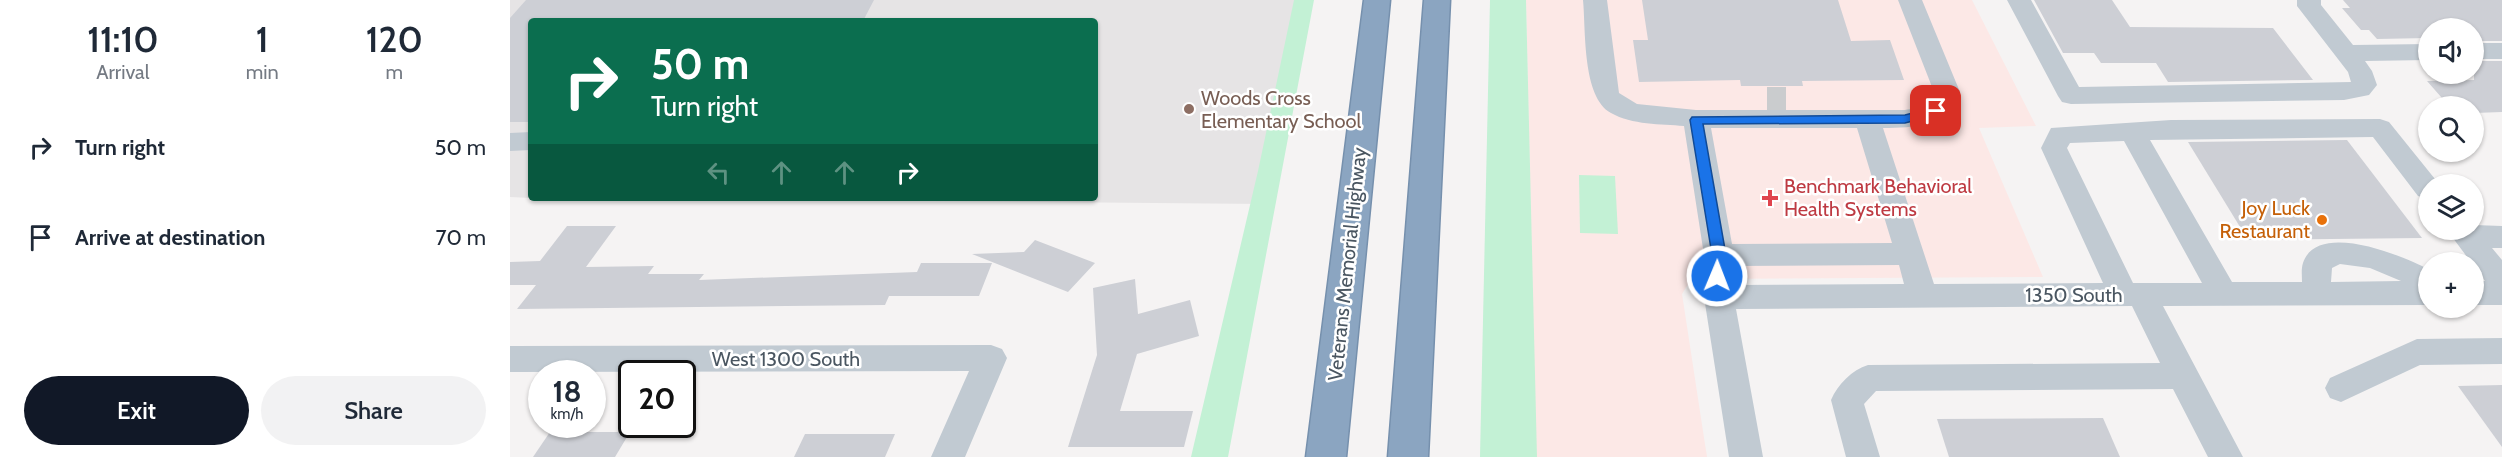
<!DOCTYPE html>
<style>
body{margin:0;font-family:Cabin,sans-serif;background:#f2f2f3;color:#1f2937;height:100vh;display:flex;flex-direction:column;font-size:22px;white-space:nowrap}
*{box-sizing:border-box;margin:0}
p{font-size:20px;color:#747a83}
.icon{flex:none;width:33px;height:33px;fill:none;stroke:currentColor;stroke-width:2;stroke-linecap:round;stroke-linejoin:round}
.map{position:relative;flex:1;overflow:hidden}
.details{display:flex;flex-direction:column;background:#fff;width:510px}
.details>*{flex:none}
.top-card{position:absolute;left:18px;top:18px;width:570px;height:183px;border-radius:6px;box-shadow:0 2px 4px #0004;background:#0b6e4f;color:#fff;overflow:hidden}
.buttons{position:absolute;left:1908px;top:18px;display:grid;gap:12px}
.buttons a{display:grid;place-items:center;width:66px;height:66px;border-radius:50%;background:#fff;box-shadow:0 2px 4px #0004;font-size:30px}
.speed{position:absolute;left:18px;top:360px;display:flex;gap:12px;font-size:30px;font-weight:700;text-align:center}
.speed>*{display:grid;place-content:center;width:78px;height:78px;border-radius:50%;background:#fff;box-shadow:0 2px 4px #0004;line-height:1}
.speed small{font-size:15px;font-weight:400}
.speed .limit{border:3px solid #111;border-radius:9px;background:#fff;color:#111}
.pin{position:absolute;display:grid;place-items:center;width:51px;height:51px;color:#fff;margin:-26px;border-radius:12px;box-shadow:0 3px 9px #0006}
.me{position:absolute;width:66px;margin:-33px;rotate:1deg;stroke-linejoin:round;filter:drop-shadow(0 0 4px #0008)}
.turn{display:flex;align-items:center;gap:21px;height:126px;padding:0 24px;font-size:27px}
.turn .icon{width:78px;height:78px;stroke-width:2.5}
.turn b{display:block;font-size:42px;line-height:51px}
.lanes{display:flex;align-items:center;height:57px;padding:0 24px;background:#0003;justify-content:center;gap:30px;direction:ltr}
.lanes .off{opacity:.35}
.eta{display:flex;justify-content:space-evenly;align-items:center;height:102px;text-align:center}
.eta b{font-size:36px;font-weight:600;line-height:42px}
.cta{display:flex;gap:12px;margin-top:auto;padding:12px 24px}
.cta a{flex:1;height:69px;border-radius:36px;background:#111827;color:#fff;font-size:24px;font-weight:600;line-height:69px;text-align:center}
.cta a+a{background:#f2f2f3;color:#1f2937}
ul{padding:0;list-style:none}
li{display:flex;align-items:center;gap:18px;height:90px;padding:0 24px}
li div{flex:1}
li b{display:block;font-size:22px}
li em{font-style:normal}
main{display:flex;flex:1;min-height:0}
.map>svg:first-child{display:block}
.education{fill:#e6e4e5}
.medical{fill:#fce8e6}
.green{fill:#c3f1d5}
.building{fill:#cdcfd5}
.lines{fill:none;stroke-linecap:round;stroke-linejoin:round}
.minor-tunnel{stroke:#caccce;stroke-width:26;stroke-dasharray:26 13;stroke-linecap:butt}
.highway-casing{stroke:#7690ad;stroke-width:3}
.minor{fill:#c1cad2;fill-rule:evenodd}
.highway{fill:#8ba5c1;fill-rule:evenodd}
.route{fill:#1a73e8;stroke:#114b97;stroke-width:1.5}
.education-dot{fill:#8d6e63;stroke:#fff;stroke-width:2}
.health-dot{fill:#e0444e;stroke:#fff;stroke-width:2}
.food-dot{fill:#e8710a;stroke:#fff;stroke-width:2}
.labels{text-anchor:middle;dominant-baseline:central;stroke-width:5;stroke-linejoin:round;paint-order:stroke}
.education-label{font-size:20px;fill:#785e54;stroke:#fff;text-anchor:start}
.health-label{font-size:20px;fill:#be3a42;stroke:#fff;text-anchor:start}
.food-label{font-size:20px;fill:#c56008;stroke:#fff;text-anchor:end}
.street-label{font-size:20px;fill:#4a5661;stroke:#fff}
</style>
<main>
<section class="details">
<div class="eta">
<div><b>11:10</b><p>Arrival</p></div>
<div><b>1</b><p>min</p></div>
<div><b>120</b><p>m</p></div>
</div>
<ul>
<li><svg class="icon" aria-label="right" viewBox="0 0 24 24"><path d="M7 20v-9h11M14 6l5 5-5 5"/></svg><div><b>Turn right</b></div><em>50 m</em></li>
<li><svg class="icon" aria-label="arrive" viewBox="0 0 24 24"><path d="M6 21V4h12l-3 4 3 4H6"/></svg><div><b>Arrive at destination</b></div><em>70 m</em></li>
</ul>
<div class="cta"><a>Exit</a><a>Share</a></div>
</section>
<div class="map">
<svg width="1992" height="457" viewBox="0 0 1992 457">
<rect width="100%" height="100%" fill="#f5f3f3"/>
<polygon class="education" points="0,0 794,0 755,204 69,198 585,198 585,21 21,21 21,198 0,197"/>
<polygon class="medical" points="1016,0 1462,0 1526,126 1469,128 1533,277 1187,279 1180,281 1172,294 1197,457 1026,457"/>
<g class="green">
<polygon points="784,0 804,0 718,457 681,457 748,171"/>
<polygon points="980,0 1016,0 1027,457 970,457"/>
<polygon points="1069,175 1105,176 1108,234 1070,233"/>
</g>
<g class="building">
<polygon points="16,0 364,0 353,21 21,21 21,122 0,122 0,18"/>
<polygon points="1132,0 1328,0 1341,41 1380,40 1394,80 1292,81 1293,86 1231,86 1230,80 1129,82 1123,40 1138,40"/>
<polygon points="1524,0 1602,0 1620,27 1763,28 1803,80 1658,82 1646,63 1591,63 1584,53 1553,53"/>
<polygon points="1833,0 1992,0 1992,41 1964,41 1964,28 1918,28 1918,38 1867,39 1859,30 1851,30 1832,8 1840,8"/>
<polygon points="1964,61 1992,61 1992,112 1964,113 1964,106 1939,106 1917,81 1964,80"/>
<polygon points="1837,140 1912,238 1738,240 1678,142"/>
<polygon points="57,226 106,226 76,267 144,266 138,274 194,274 189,280 407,272 411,263 482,263 469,296 379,296 375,305 7,309 26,285 0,285 0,262 30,261"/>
<polygon points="525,240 585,263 558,292 462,254 514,252"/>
<polygon points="625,279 628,314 680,300 689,336 627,354 610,411 683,411 674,447 558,447 587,355 583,288"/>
<polygon points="1992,385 1992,447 1948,386"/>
<polygon points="1593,418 1610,457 1439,457 1427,419"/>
<polygon points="40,432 120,432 105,457 23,457"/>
<polygon points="295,434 385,434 375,457 284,457"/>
</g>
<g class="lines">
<polyline class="minor-tunnel" points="1257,100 1276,100"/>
<defs>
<g id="highway">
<polygon points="854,0 880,0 836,457 796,457"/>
<polygon points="914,0 940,0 918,457 878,457"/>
</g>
</defs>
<use href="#highway" class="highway-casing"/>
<g class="minor">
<path d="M1073,0H1097L1109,93L1127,104L1186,110H1395C1408,108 1420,106 1424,92L1388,0H1412L1450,92C1438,126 1404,128 1373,128L1424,284L1593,283L1531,148L1541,128L1661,120L1870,119L1879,122L1929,184H1918V199L1908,196L1863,137L1640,140L1722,282H1792C1792,276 1791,269 1793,263C1807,220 1893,256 1918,269V305L1653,306L1733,457H1698L1663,389L1366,391L1354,404L1370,457H1336L1321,400C1328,384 1342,370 1358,365L1650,363L1622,306L1226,309L1253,457H1219L1194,297V255L1174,126C1151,124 1122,125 1101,113C1072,97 1076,30 1073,0ZM1201,128H1347L1382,243L1222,244ZM1614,141L1692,283H1623L1557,148L1560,143ZM1830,264L1860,268L1891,281L1821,282L1822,268ZM1389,265L1394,284L1223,285V266Z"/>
<polygon points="1497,0 1521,0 1569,87 1841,82 1838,72 1787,6 1787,0 1811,0 1811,5 1843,45 1918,44 1918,60 1855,61 1862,71 1867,85 1859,95 1834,100 1561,104 1552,102 1548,96"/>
<rect x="1964" y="43" width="28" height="16"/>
<polygon points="21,132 21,150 0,151 0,133"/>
<polygon points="1964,225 1992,226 1992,248 1982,248 1992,260 1992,305 1964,305 1964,281 1975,281 1937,230 1964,230"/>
<polygon points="1992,338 1992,364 1910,365 1831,402 1820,398 1815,388 1820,378 1907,339"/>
<polygon points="481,345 492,349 497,358 455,457 421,457 459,371 0,372 0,346"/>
</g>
<use href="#highway" class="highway"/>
</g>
<polygon class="route" points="1426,107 1432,111 1430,114 1395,123 1193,124 1216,255 1212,279 1202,279 1202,255 1180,120 1182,117 1395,115"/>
<circle class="education-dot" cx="679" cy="109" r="6"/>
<path class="health-dot" d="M1257 189h6v6h6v6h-6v6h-6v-6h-6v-6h6z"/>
<circle class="food-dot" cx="1812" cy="220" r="6"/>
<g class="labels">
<g class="education-label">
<text x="691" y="98">Woods Cross<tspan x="691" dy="23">Elementary School</tspan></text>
</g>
<g class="health-label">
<text x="1274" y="186">Benchmark Behavioral<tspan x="1274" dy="23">Health Systems</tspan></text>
</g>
<g class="food-label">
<text x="1800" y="208">Joy Luck<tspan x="1800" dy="23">Restaurant</tspan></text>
</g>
<g class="street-label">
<text transform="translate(837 264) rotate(-84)">Veterans Memorial Highway</text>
<text x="1564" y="295">1350 South</text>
<text x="276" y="359">West 1300 South</text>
</g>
</g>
</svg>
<div class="buttons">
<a><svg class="icon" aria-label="sound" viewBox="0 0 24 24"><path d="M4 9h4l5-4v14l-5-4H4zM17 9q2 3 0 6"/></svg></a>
<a><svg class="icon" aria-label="search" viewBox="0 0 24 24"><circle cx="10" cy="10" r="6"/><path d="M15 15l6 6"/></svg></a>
<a><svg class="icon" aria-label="layers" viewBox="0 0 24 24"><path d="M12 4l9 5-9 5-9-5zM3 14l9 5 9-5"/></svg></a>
<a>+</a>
</div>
<div class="speed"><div>18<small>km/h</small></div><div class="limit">20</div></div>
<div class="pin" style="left:1426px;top:111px;background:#d93025"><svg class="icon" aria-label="arrive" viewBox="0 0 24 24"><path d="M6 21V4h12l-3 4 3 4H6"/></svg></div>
<svg class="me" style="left:1207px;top:276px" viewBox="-20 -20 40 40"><circle r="17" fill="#1a73e8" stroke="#fff" stroke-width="3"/><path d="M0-11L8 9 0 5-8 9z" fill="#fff"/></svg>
<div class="top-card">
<div class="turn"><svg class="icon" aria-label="right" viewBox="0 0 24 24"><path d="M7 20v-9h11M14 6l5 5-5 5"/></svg><div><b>50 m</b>Turn right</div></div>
<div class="lanes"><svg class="icon off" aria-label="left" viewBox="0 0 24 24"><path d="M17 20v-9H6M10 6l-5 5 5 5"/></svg><svg class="icon off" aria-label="ahead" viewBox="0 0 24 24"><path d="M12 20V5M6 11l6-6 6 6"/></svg><svg class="icon off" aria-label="ahead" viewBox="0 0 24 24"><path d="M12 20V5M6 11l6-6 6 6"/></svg><svg class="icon" aria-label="right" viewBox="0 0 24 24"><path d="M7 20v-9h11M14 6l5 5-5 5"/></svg></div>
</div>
</div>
</main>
